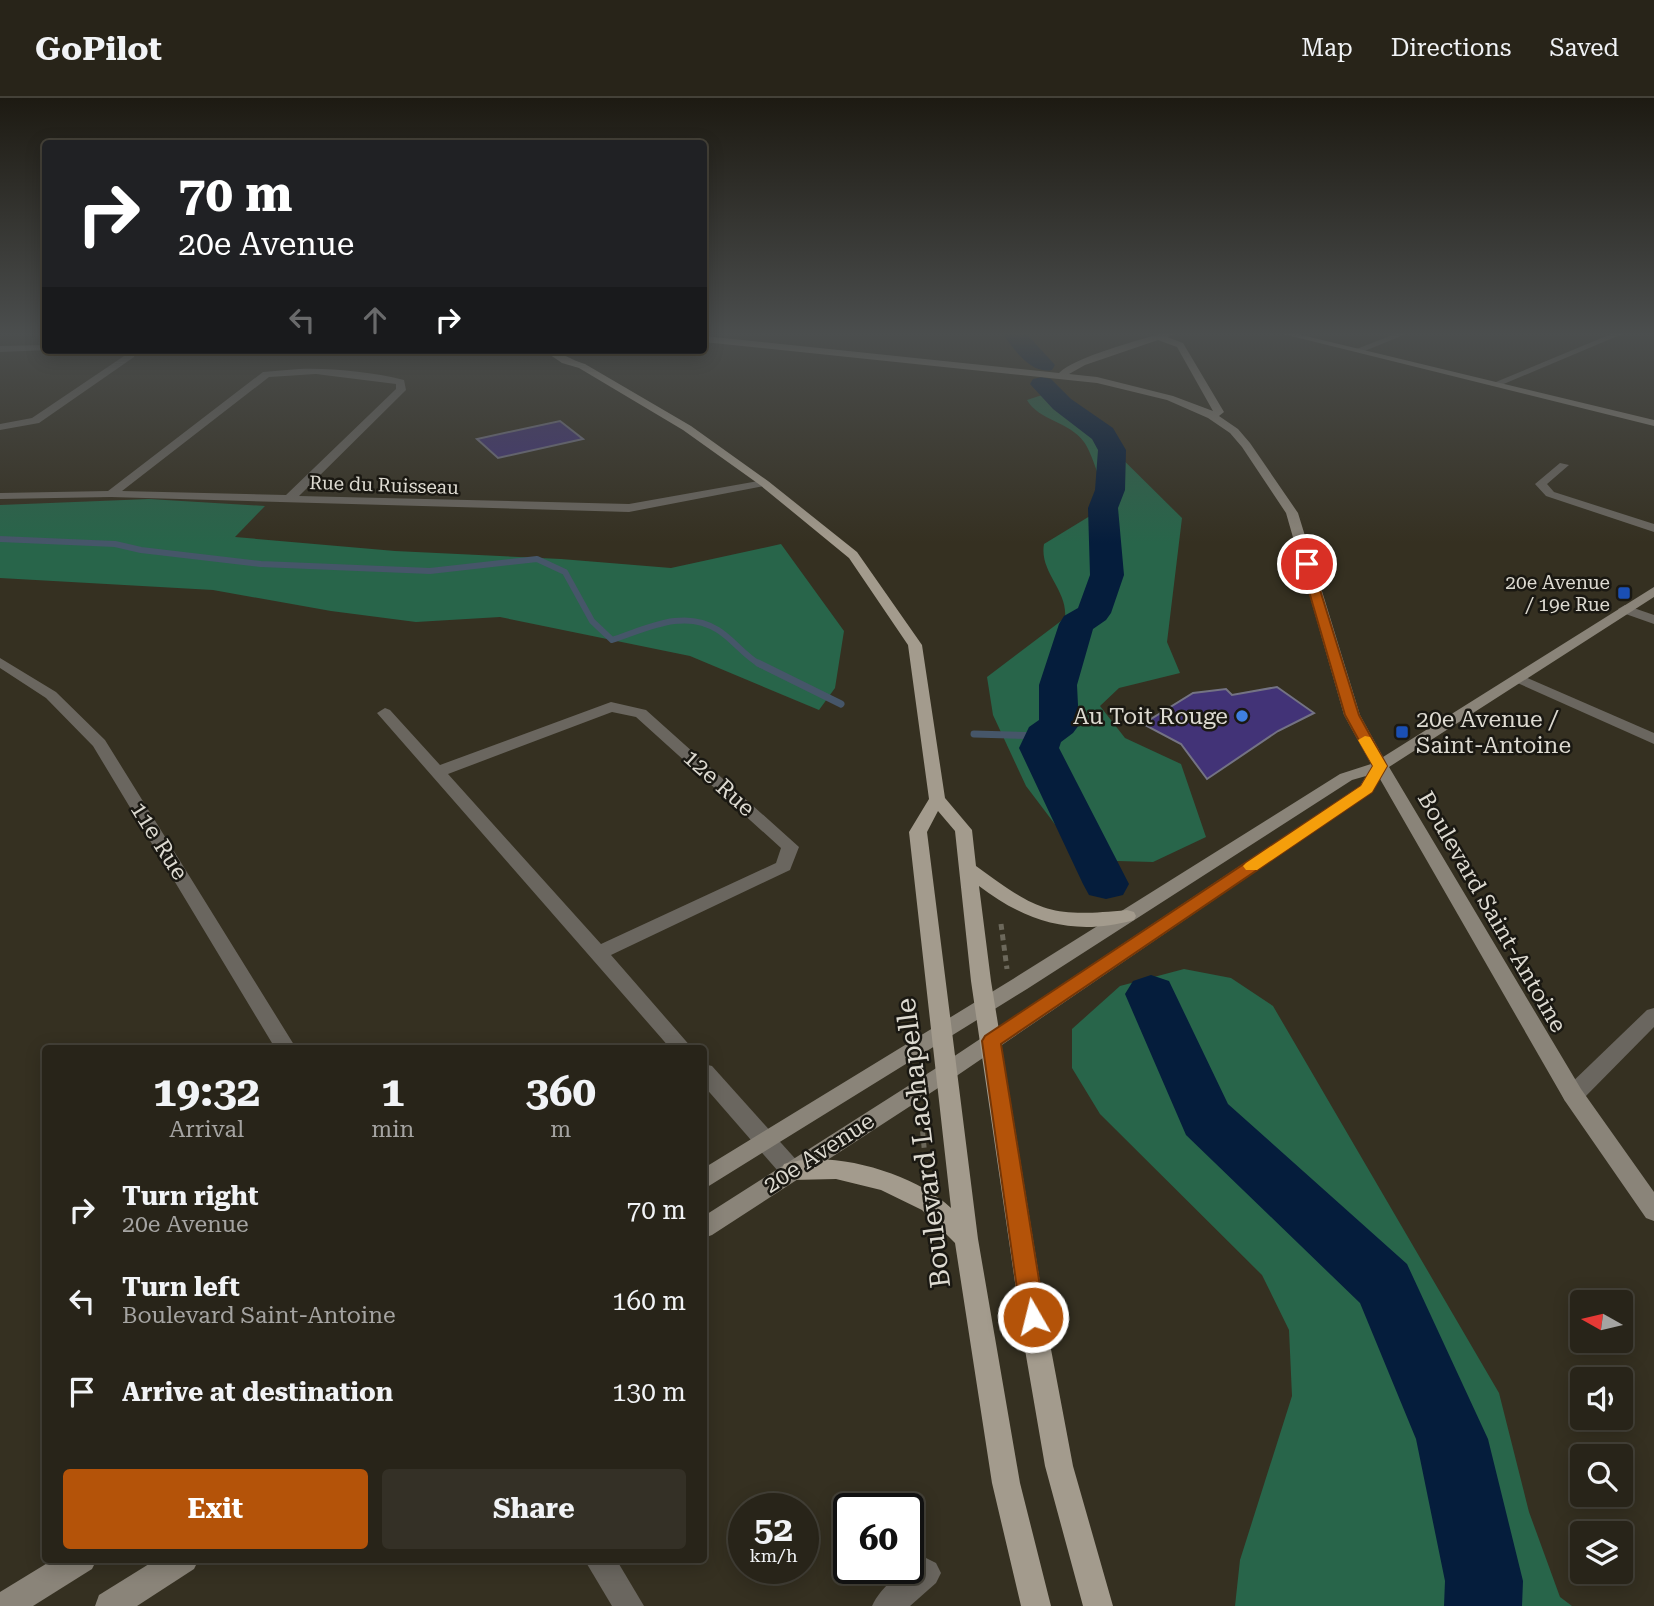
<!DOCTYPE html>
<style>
body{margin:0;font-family:"Roboto Serif",serif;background:#343026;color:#f1f3f6;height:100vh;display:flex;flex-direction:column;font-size:26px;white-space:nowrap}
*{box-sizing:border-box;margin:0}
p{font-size:23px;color:#a5a4a2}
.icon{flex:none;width:38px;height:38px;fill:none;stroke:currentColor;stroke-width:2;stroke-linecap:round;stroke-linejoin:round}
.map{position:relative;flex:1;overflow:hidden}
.side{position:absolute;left:42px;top:947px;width:665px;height:518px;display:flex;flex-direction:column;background:#282419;border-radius:7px;box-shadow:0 4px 18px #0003,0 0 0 2px #444138}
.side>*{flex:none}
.guide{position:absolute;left:42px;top:42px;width:665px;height:214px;border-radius:7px;box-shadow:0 4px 18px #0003,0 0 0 2px #444138;background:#202124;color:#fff;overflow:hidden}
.needle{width:46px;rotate:278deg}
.controls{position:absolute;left:1570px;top:1192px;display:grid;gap:14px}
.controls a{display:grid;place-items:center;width:63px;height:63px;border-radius:7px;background:#282419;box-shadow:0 4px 18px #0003,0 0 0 2px #444138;font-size:35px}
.speed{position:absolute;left:728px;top:1395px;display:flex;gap:14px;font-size:35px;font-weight:700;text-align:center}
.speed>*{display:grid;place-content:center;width:91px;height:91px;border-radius:50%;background:#282419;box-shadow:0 4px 18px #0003,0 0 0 2px #444138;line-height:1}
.speed small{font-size:18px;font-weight:400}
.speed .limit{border:4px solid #111;border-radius:10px;background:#fff;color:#111}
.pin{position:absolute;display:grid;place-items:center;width:60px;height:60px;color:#fff;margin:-30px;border:4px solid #fff;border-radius:50%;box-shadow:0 2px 7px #0007}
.me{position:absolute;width:77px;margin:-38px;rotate:352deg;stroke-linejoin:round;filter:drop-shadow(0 0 5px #0008)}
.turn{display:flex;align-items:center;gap:24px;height:147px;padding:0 21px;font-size:32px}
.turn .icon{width:91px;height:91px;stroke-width:2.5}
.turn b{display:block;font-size:49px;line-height:60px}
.lanes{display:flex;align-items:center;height:66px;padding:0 21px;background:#0003;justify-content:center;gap:35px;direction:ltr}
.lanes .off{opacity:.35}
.eta{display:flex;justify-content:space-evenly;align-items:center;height:119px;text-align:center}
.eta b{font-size:42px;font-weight:700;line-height:49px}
.button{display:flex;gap:14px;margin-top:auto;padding:14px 21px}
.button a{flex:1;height:80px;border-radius:7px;background:#b45309;color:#fff;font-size:28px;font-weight:700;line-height:80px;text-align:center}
.button a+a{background:#343026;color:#f1f3f6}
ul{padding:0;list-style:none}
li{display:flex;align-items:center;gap:21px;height:91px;padding:0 21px}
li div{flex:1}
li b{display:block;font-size:26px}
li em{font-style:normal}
header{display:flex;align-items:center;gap:42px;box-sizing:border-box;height:98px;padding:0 35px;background:#282419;border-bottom:2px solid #444138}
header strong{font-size:33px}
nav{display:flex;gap:38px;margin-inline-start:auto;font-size:24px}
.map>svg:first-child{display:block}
.green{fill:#28654a}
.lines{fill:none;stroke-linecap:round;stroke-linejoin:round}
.stream-far1{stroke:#465669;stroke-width:6}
.stream{stroke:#465669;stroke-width:7}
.river{fill:#051d3c;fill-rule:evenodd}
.building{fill:#423377;stroke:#747384;stroke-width:2}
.path{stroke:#6c685b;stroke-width:5;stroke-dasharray:6 4.5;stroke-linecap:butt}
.street{fill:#6a665f;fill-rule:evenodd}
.secondary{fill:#8a8479;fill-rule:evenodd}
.primary{fill:#a39b8d;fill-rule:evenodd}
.route{fill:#b45309;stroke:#753606;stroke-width:2}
.slow{fill:#f59e0b}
.transit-dot{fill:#1a4fb4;stroke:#1a1812;stroke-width:2.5}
.shop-dot{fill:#3f7fe0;stroke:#1a1812;stroke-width:2.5}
.labels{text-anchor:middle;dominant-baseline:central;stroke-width:5;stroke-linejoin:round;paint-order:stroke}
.far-street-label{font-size:19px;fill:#dddad1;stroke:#1a1812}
.far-poi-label{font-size:19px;fill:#dddad1;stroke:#1a1812;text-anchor:end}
.poi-label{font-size:23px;fill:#dddad1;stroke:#1a1812;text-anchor:end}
.street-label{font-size:23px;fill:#dddad1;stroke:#1a1812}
.near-street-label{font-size:28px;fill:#dddad1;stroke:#1a1812}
</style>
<header>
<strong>GoPilot</strong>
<nav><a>Map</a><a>Directions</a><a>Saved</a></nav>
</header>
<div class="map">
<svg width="1654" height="1508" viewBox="0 0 1654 1508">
<rect width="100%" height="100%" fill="#353021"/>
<g class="green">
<path d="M1045,296L1089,328L1182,420L1167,544L1180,575L1119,590L1100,608L1125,640L1181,666L1206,739L1153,764L1082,762L1026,688L993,617L987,579L1065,520C1068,492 1039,474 1044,446L1108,407C1102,391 1093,356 1084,344C1069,323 1039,323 1027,302Z"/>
<polygon points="149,401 265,408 235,439 395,453 561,461 671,470 781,446 844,533 835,590 819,612 690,558 500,519 416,524 331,513 213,492 0,480 0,407"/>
<polygon points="1184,871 1231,880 1273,908 1499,1295 1529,1414 1560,1499 1572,1508 1235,1508 1240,1462 1292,1298 1289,1232 1262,1177 1100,1016 1072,970 1072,931 1120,888"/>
</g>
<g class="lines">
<path class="stream-far1" d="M0,441L115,446L141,452L261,466L430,473L537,461L565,474L592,523L612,542C646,531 684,510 718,532C734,542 744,558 761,567"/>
<g class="stream">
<polyline points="758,565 841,606"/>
<polyline points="974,636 1043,638"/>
</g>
<g class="river">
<path d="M1002,234H1025L1055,267L1052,272C1031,277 1012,250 1002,234Z"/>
<polygon points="1042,279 1051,281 1071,301 1113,330 1126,352 1125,392 1118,410 1124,477 1111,515 1106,522 1093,531 1077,587 1079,627 1073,635 1061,644 1059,650 1129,786 1123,797 1106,801 1089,797 1083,786 1019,650 1029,629 1039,622 1039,587 1059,526 1064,518 1078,510 1090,477 1088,410 1095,392 1098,352 1092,341 1053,311 1030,286 1033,281"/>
<polygon points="1151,877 1169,883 1228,1006 1407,1166 1488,1341 1523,1483 1522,1508 1444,1508 1445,1483 1416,1341 1360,1205 1186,1037 1125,896 1133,883"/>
</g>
</g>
<g class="building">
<polygon points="560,323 583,341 498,360 477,341"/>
<polygon points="1277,589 1314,615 1278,633 1207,681 1181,646 1143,626 1193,595 1226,591 1232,597"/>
</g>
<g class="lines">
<g class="path">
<polyline points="1001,826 1007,871"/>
<polyline points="918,1018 921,1016 927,1081"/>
</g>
<g class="street">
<polygon points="1400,234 1411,234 1362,254 1354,252"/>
<polygon points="1616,234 1627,234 1499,288 1491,286"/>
<polygon points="46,247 46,252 49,252 0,254 0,248"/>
<polygon points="127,252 137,252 134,259 39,325 0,332 0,326 32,320 127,256"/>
<path d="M299,271C335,270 370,274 404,282L406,292L299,398L629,406L764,382L770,385L764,388L629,414L111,399L0,401V395L108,393L263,274ZM316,276L396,286V291L286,397L122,393L269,279Z"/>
<polygon points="1560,365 1569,367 1547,386 1554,394 1654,426 1654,434 1546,398 1535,386"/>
<polygon points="1625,507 1654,517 1654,526 1620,514 1618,511"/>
<polygon points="0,560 56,594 105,642 296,950 275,950 93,648 46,600 0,570"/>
<polygon points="1518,576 1654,635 1654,646 1513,583 1511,580"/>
<path d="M611,604L646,612L799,749L790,772L611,857L692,950H670L377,615L385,610L390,612L440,667ZM612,614L636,619L781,750L776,765L601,846L448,676Z"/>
<polygon points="1654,910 1654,929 1581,1003 1573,1005 1565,1003 1562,997 1565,991 1647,912"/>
<polygon points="704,966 712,968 800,1066 803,1073 800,1080 792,1082 784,1080 704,988"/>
<path d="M926,1460L936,1465L941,1475L936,1485L910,1508H872C880,1489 907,1468 926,1460Z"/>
<polygon points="584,1461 616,1461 644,1508 612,1508"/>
</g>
<g class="secondary">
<path d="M1165,234H1177L1167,239L1183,245L1224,314L1219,318L1238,331L1250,345L1298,415L1360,617L1383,659L1654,489V499L1389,669L1581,991L1654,1094V1123L1646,1120L1565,1003L1380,681L1372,694L955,979L712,1137L704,1140V1118L941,967L1360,688L1366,678L1352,682L1027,891L704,1091V1070L1013,881L1340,676L1371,666L1344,617L1286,415L1242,349L1230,335L1208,320L1167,302L1097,285L704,244V238L1059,275C1074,259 1141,242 1165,234ZM1158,242L1177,249L1213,313L1173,298L1097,279L1069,276L1085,267Z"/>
<polygon points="1275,234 1289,234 1654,322 1654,328"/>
<polygon points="54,1461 97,1461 92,1471 33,1508 0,1508 0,1494"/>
<polygon points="157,1461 199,1461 194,1471 137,1508 95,1508 99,1497"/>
</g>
<path class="primary" d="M543,252C558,252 571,262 585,266L691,328L768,383L857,454L922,547L945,700L972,732L976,768C1038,813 1049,820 1127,812L1134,814L1136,818L1134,822C1074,839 1026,824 979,788L991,883L1050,1246L1073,1368L1113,1508H1083L1045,1368L1024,1246L971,883L955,733L938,713L927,734L978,1141L1020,1385L1051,1508H1021L992,1385L955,1145L922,1112L881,1092L836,1081L792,1082L784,1080L781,1073L784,1066C831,1050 916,1076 951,1110L909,734L929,701L908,547L849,460L760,387L683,332L579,270L562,265Z"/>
</g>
<linearGradient id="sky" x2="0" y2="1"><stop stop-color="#1d1a12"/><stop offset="0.53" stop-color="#4b4e4e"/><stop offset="1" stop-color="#4b4e4e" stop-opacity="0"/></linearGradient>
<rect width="1654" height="445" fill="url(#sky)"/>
<polygon class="route" points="1307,462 1312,466 1359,617 1387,668 1372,694 1001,946 1045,1219 1041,1226 1033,1230 1025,1226 1021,1219 982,943 985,938 1361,688 1373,668 1345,617 1301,466"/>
<polygon class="slow" points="1365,638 1370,639 1387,668 1372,694 1257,772 1246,772 1243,768 1246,765 1361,688 1373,668 1358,642"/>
<g class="transit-dot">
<rect x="1617" y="488" width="14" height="14" rx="3.5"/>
<rect x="1395" y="627" width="14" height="14" rx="3.5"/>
</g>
<circle class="shop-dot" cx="1242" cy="618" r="7"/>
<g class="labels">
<g class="far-street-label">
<text transform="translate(384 387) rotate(2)">Rue du Ruisseau</text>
</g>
<g class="far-poi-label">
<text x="1610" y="484">20e Avenue<tspan x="1610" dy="22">/ 19e Rue</tspan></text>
</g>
<g class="poi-label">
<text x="1228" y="618">Au Toit Rouge</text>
<text x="1416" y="621" text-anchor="start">20e Avenue /<tspan x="1416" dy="26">Saint-Antoine</tspan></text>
</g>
<g class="street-label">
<text transform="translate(719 685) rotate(42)">12e Rue</text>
<text transform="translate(159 743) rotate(58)">11e Rue</text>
<text transform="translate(1492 814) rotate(60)">Boulevard Saint-Antoine</text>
<text transform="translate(819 1055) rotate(-33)">20e Avenue</text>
</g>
<g class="near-street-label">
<text transform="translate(923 1045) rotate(-97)">Boulevard Lachapelle</text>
</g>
</g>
</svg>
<div class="controls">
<a><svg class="needle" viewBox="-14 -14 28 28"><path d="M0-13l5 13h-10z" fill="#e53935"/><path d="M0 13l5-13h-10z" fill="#a5a4a2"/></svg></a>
<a><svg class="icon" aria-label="sound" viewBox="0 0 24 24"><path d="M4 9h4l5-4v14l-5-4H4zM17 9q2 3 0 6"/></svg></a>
<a><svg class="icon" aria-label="search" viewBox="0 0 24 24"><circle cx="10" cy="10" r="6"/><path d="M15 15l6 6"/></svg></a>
<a><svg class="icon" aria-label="layers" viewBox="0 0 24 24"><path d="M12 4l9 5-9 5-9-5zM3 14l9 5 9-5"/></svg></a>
</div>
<div class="speed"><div>52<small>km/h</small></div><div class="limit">60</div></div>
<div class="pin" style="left:1307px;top:466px;background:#d93025"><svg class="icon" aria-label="arrive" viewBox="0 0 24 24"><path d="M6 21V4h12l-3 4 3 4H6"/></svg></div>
<svg class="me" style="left:1033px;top:1219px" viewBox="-20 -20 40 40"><circle r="17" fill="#b45309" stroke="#fff" stroke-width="3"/><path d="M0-11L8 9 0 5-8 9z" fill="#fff"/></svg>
<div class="guide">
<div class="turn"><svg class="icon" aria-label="right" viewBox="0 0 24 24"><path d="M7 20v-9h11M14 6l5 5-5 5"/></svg><div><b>70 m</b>20e Avenue</div></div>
<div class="lanes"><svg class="icon off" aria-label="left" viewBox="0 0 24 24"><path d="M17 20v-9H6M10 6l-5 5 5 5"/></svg><svg class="icon off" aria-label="ahead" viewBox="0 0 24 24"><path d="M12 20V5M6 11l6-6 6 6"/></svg><svg class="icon" aria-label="right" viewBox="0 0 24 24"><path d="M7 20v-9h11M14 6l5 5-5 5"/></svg></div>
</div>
<section class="side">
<div class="eta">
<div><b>19:32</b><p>Arrival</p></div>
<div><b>1</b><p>min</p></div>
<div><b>360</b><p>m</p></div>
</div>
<ul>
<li><svg class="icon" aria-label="right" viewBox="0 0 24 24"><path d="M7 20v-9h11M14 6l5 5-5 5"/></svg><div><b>Turn right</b><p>20e Avenue</p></div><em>70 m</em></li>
<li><svg class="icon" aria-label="left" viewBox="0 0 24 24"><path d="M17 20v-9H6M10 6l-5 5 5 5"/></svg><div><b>Turn left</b><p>Boulevard Saint-Antoine</p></div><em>160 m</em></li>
<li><svg class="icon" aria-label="arrive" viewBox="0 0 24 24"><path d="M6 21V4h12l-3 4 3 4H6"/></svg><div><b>Arrive at destination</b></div><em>130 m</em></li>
</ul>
<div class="button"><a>Exit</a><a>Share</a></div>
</section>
</div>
